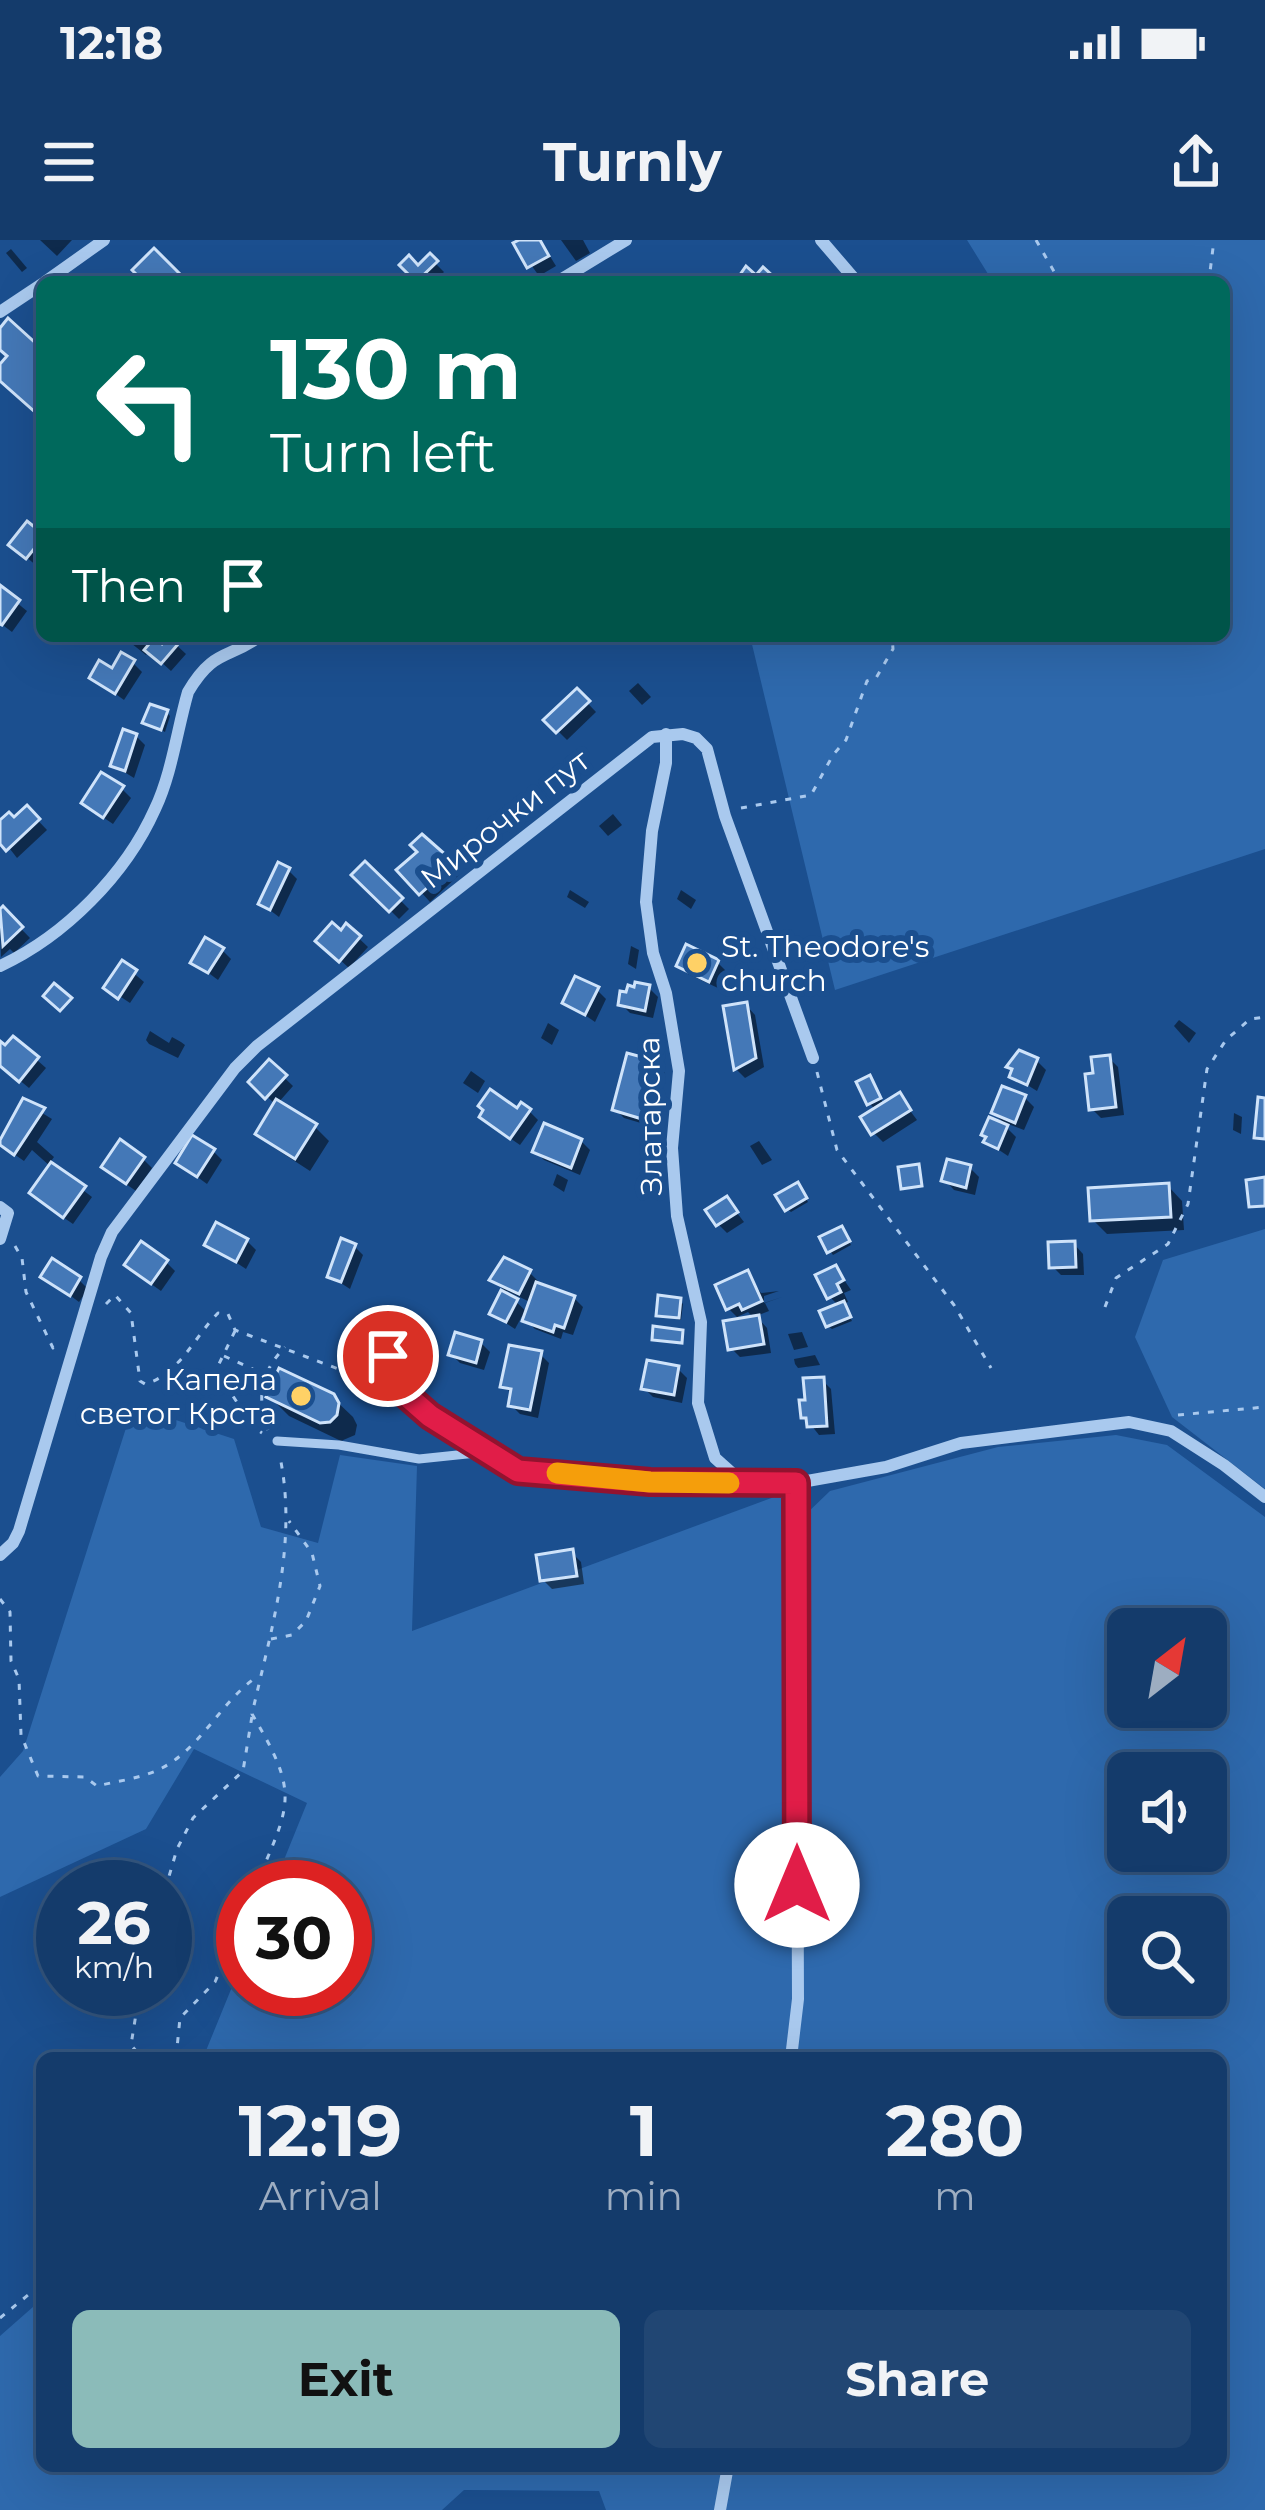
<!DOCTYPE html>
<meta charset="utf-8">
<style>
body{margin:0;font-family:Montserrat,sans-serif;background:#214673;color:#f1f3f6;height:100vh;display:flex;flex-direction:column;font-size:45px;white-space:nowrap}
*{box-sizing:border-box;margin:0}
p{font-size:39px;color:#9dadc1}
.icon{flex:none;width:66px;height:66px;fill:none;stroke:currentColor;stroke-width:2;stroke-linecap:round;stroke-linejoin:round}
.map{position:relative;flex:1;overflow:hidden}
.side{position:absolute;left:36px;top:1812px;width:1191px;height:420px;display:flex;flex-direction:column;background:#143b6b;border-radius:18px;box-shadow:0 12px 48px #0002,0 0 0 3px #33557e}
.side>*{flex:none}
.hud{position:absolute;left:36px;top:36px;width:1194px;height:366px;border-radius:18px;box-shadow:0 12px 48px #0002,0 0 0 3px #33557e;background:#00695c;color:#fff;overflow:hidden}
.needle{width:78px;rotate:31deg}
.fabs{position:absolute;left:1107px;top:1368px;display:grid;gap:24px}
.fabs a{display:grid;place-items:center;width:120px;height:120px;border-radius:18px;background:#143b6b;box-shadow:0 12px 48px #0002,0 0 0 3px #33557e;font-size:60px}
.speed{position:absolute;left:36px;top:1620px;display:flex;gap:24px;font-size:60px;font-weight:700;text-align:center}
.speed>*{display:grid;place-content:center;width:156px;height:156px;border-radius:50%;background:#143b6b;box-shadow:0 12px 48px #0002,0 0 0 3px #33557e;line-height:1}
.speed small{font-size:30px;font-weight:400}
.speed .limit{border:18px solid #d22;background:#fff;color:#111}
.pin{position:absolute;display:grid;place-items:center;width:102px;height:102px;color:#fff;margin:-51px;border:6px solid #fff;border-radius:50%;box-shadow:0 3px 12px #0007}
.me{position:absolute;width:132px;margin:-66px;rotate:0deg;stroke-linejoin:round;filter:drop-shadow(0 0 9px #0008)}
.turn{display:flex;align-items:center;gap:42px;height:252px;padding:0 36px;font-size:54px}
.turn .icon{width:156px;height:156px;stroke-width:2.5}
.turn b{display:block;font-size:84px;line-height:102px}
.then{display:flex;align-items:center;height:114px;padding:0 36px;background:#0003;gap:24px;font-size:45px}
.eta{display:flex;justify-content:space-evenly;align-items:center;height:204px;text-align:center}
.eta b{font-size:72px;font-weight:700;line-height:84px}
.cta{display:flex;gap:24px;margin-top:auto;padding:24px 36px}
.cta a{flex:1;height:138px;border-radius:18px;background:#8bbbb9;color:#111;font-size:48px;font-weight:700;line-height:138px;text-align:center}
.cta a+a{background:#214673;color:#f1f3f6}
.status{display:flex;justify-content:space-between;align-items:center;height:84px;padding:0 60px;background:#143b6b;direction:ltr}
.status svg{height:33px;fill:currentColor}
header{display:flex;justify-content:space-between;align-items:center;height:156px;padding:0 36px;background:#143b6b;font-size:54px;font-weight:700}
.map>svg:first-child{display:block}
.green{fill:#2e69ad;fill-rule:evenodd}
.shadow{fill:#0007;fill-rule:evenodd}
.building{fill:#4478b7;stroke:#cfe3fa;stroke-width:3}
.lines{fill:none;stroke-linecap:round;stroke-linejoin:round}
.path{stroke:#a9c9ee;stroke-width:3;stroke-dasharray:6 9;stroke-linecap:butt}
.service{stroke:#a9c9ee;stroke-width:9}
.minor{stroke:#a9c9ee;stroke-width:12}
.route-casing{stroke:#92132f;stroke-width:30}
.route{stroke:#e11d48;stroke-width:21}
.slow{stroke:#f59e0b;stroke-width:21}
.poi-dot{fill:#ffd166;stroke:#1b4f8f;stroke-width:4.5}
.labels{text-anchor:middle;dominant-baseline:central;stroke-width:12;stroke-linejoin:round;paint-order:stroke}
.street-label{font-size:30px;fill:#fff;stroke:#1b4f8f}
.poi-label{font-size:30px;fill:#fff;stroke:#1b4f8f;text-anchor:start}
</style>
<div class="status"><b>12:18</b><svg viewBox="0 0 49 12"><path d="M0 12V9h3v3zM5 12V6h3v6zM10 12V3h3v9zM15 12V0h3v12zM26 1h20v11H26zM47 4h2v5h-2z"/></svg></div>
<header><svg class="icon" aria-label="menu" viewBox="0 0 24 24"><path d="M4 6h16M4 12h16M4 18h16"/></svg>Turnly<svg class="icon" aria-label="share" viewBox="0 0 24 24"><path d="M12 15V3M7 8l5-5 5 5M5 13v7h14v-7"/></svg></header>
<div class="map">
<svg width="1265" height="2270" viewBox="0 0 1265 2270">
<rect width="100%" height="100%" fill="#1b4f8f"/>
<g class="green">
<polygon points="967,0 1265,0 1265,609 835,750 750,396 1224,396 1224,42 993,42"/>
<polygon points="1265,989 1265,1249 1172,1177 1135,1097 1163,1020"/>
<path d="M133,1166L234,1199L261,1287L318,1303L340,1215L417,1226L412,1391L782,1254L788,1508L804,1505L803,1277L830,1251L998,1207L1116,1195L1167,1205L1265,1277V2270H606L599,2251L464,2250L442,2270H0V2096L42,2059V2226H1221V1818H203L243,1720V1749H345V1647H273L307,1563L194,1509L146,1589L0,1657V1537L23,1511ZM1128,1389H1206V1467H1128ZM1128,1533H1206V1611H1128ZM1128,1677H1206V1755H1128Z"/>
</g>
<g class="shadow">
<polygon points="40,0 72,0 57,16"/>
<polygon points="525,0 540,0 556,26 539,36 517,5"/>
<polygon points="561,0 583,0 590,13 576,21"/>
<polygon points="11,9 27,28 22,32 6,13"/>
<polygon points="430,18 444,32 434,42 411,42"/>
<polygon points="492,33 501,42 480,42"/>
<polygon points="42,297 42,319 37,326 21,313"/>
<polygon points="0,349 27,371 12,392 0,383"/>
<polygon points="122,396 161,396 156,403 162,408 170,399 186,414 171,431 149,411 146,415"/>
<polygon points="133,423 142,432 124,460 92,437"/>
<polygon points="638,443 651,457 642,465 629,451"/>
<polygon points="577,452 596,472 567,500 547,480"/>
<polygon points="167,473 170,476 165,492 146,482"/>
<polygon points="136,496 145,505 134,538 113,525"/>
<polygon points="122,549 131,558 113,584 94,571"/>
<polygon points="27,569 47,590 17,618 0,596"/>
<polygon points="613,574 622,585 608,596 599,586"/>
<polygon points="422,598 461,633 430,662 401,630 421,612"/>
<polygon points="365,625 409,669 399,679 355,635"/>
<polygon points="288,630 297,639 279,677 262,664"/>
<polygon points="570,650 589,662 585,668 567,657"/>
<polygon points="681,650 696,660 691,669 677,659"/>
<polygon points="3,670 30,698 14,713 10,709 1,717 0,673"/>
<polygon points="347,687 368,707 349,728 319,701 341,694"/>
<polygon points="631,706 639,710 636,729 628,724"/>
<polygon points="222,710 231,719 218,740 194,722"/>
<polygon points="717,722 726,731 718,748 688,734 679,725"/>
<polygon points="123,724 144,742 130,763 112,751"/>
<polygon points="649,748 658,757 653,778 630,773 621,764"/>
<polygon points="597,750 606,759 595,782 566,762"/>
<polygon points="746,765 755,775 764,827 745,838 736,829 726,769"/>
<polygon points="1179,780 1196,793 1189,803 1174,786"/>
<polygon points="548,783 559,790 552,805 541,798"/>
<polygon points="150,791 169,803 172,797 181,802 185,805 178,818 149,804 146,800"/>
<polygon points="0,805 37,820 46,828 29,848 0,824"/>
<polygon points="1109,818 1118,827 1124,875 1101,878 1092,869 1097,836"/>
<polygon points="1037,821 1046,830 1037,851 1013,836"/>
<polygon points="269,823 293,846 278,863 315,887 329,901 310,931 273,907 258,893 276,865 252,842"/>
<polygon points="656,824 665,833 651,886 624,878 615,869"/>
<polygon points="471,831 485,841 478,853 463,843"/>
<polygon points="873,842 884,865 899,856 917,880 883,902 874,893 876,870 869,863"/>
<polygon points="1025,858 1034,867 1024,890 1003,882 994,873"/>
<polygon points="24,862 52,879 37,902 54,917 49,924 92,957 73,984 41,962 51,927 32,910 24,921 11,912"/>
<polygon points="529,871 538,880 520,905 491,885 518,872"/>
<polygon points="1234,873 1242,877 1241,894 1233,890"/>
<polygon points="1007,888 1016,897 1008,916 987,902"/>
<polygon points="581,901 590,910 580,935 544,920 535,911"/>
<polygon points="759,901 772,920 762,925 750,906"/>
<polygon points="213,911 222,920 207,944 178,923"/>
<polygon points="143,919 152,928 136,951 113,935"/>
<polygon points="970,928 979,937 975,955 954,950 945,940"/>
<polygon points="557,934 568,940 564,952 553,945"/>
<polygon points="1168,946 1182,961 1184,990 1107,994 1093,980"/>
<polygon points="801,949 808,962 791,972 787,969"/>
<polygon points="727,960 744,982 727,993 718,984"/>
<polygon points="845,993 851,1005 833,1015 830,1011"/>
<polygon points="247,1001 256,1010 246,1029 208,1004"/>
<polygon points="1074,1004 1083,1014 1084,1035 1061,1035 1052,1026"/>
<polygon points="354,1006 363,1015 350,1049 330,1036"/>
<polygon points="166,1022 175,1031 161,1051 137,1034"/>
<polygon points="836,1028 851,1050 844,1053 848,1062 843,1064 852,1081 832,1089 828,1086 839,1066 830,1057"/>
<path d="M529,1032L538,1041L536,1046L574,1058L583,1067L573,1095L563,1092L561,1099L535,1089L522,1076L515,1089L492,1074L504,1050L492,1039ZM507,1051L532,1063L528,1073L506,1052Z"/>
<polygon points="747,1034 761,1053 779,1051 764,1056 764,1063 782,1057 765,1063 769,1071 756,1076 767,1088 771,1113 740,1117 731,1108 755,1079 748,1072 737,1077 728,1068"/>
<polygon points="44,1036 79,1040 88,1049 79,1062"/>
<polygon points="680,1061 683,1064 681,1080 659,1075"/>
<polygon points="802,1092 808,1107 794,1110 788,1094"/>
<polygon points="481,1103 490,1112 484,1130 460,1123 451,1114"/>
<polygon points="540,1114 549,1123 538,1178 520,1174 511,1165 513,1155 504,1146"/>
<polygon points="815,1115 820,1125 798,1128 795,1124 794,1119"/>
<polygon points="678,1129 687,1138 682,1163 653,1157 644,1148"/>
<polygon points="822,1140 831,1149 835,1194 819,1195 804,1176"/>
<polygon points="270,1157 332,1157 353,1177 357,1185 355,1195 341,1201 289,1176"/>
<polygon points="572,1313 581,1322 584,1344 552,1349 543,1340"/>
</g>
<g class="building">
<polygon points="519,0 540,0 549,16 527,28 513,3"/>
<polygon points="154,8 182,36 176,42 144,42 132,30"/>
<polygon points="430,13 438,21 416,42 407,42 403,38 408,34 399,25 409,15 418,25"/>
<polygon points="746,26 756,35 763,27 774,37 769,42 735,42"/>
<polygon points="8,78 42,109 42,166 35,172 0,141 0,124 7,116 0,110 0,88"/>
<polygon points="27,281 42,293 42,299 26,319 8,305"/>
<polygon points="0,345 20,360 2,385 0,384"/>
<polygon points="169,396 179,403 161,424 144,410 154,398 162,404"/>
<polygon points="121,412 135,420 115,454 89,438 99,420 112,428"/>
<polygon points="577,448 590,461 556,493 543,480"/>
<polygon points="150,464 168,470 161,490 142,483"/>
<polygon points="123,489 137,494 125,531 110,526"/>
<polygon points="101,532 124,546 103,578 81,563"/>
<polygon points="27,565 40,579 6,611 0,604 0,580 9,572 14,577"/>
<polygon points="422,594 455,623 419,655 396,630 417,612 410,605"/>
<polygon points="365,621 403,658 389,672 351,635"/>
<polygon points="278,622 290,628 270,670 258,664"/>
<polygon points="3,666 23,687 3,706 0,669"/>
<polygon points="332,682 341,690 346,683 361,696 339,722 315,701"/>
<polygon points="205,697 224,708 208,733 190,723"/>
<polygon points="686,704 719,720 709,742 676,726"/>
<polygon points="122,720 137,730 118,759 103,748"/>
<polygon points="575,736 599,747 585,775 562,763"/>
<polygon points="635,742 650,745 645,771 618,765 620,751 626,752 628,745 634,747"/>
<polygon points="54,743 72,758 60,771 43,756"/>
<polygon points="747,762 756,818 734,830 723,766"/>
<polygon points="13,796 39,817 19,842 0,826 0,801 5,805"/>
<polygon points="1019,810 1038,818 1027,845 1009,837 1012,829 1006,827"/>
<polygon points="627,813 657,821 642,879 612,870"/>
<polygon points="1110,815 1116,867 1089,870 1085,834 1093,833 1091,817"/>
<polygon points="269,819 287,835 265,859 248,842"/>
<polygon points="870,835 881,858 867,865 856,842"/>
<polygon points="1002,846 1026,855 1015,883 991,873"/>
<polygon points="490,849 517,868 521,862 531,869 510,899 479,877 483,870 478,866"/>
<polygon points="900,852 911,870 871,895 860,877"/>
<polygon points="1258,857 1265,858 1265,899 1254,898"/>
<polygon points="23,858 45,868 14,915 0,905 0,900"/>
<polygon points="276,859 317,884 295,919 255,894"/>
<polygon points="989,877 1008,885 998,909 983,902 986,897 981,895"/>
<polygon points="544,883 582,899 571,928 532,912"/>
<polygon points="192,895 215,909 197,937 175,923"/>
<polygon points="120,899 145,917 126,944 101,927"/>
<polygon points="947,919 971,925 966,948 941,941"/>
<polygon points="51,922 86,946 63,978 29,953"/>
<polygon points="919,924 922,946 901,949 898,927"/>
<polygon points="1265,937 1265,966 1249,967 1246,940"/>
<polygon points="798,942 807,958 785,971 775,955"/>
<polygon points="1169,943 1171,977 1090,981 1088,948"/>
<polygon points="727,956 738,972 716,986 705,970"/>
<polygon points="216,982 248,999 236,1022 204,1005"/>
<polygon points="842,986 850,1001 827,1013 819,997"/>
<polygon points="341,998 356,1004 341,1042 327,1037"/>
<polygon points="141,1001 168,1020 151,1044 124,1025"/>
<polygon points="1075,1001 1076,1027 1049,1028 1048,1002"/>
<polygon points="504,1017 531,1030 519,1054 489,1040"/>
<polygon points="52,1018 81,1037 70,1056 40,1037"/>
<polygon points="836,1025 844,1040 837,1044 841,1052 827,1059 815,1035"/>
<polygon points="748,1030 762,1061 742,1070 739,1064 726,1070 715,1045"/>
<polygon points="536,1042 575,1056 564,1088 555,1085 553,1092 522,1081"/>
<polygon points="501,1050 518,1059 506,1082 489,1074"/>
<polygon points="658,1055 681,1058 679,1078 656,1076"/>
<polygon points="844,1061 851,1077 826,1087 819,1071"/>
<polygon points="759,1075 764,1104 728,1110 723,1081"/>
<polygon points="653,1086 683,1090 682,1103 652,1100"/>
<polygon points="455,1092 482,1100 476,1123 448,1115"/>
<polygon points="509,1105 542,1111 530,1170 508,1166 511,1149 500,1147"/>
<polygon points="647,1120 679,1126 674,1155 641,1149"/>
<polygon points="279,1128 334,1154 339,1163 337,1175 330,1182 320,1183 266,1157"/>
<polygon points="824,1137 827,1186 807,1187 806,1178 801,1178 799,1160 805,1160 803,1138"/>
<polygon points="573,1309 577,1336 540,1341 536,1315"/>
</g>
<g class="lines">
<g class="path">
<polyline points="1036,0 1060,42"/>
<polyline points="1203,42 1210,32 1214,0"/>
<polyline points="741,568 811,555 833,515 846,500 867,441 876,438 893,409 892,396"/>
<polyline points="817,832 837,910 954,1065 991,1128"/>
<polyline points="15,1006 22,1018 26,1052 53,1108 58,1104"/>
<path d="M106,1064L115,1055L131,1073L140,1141L145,1144C179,1135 195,1096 218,1073L228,1074L235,1090L373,1142"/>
<polyline points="1105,1067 1116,1038 1168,1004 1188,964 1207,829 1226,800 1250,779 1265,777"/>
<polyline points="235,1091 216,1130 253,1187 262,1193"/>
<polyline points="224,1116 259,1132"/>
<polyline points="1178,1175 1265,1167"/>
<path d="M268,1190C256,1156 261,1132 285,1107"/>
<path d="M0,1359L10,1372L11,1421L19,1439L21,1495L38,1536L85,1537L97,1546C118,1541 143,1538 162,1528C202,1507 221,1461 258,1436"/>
<polyline points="271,1399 292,1395 306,1381 320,1346 312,1313 289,1281"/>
<path d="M255,1647C290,1564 301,1556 252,1474C271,1390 298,1304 280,1217"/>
<polyline points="165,1650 177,1609 193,1578 243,1531 252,1476"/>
<polyline points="140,1749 131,1805 142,1818"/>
<polyline points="176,1818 180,1778 215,1742 243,1676"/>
<polyline points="0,2078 33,2051 42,2037"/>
</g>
<polyline class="service" points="277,1201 339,1205 419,1219 486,1212"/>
<g class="minor">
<polyline points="821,0 857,42"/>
<polyline points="45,42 104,0"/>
<polyline points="557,42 626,0"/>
<polyline points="0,72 42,44"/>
<polyline points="666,494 666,523 652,591 646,662 653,713 666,753 679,831 672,908 677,976 701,1082 698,1163 715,1218 743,1243"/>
<path d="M0,726C65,696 126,634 155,569C172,533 177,490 188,452C214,408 228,420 260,396"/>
<polyline points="0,967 8,973 0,999"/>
<polyline points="386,1092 389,1140 431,1176 519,1231 649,1242 796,1243 886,1227 961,1203 1129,1182 1171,1191 1224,1225 1265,1257"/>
<polyline points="0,1315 13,1303 19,1291 101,1017 112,992 235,828 257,806 652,497 683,494 696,498 707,509 725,576 813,818"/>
<polyline points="791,1818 798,1759 796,1243"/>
<polyline points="720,2270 728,2226"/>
</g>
</g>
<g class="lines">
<defs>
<polyline id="route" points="388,1116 389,1140 430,1176 518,1231 650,1242 796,1243 797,1645"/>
</defs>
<use href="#route" class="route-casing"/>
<use href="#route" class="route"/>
<polyline class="slow" points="557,1233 650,1242 729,1243"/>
</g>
<g class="poi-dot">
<circle cx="697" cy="723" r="12"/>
<circle cx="301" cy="1156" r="12"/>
</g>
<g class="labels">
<g class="street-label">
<text transform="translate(505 579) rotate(-38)">Мирочки пут</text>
<text transform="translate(650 876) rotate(-91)">Златарска</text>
</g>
<g class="poi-label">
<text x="721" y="706">St. Theodore's<tspan x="721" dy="34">church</tspan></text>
<text x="277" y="1139" text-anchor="end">Капела<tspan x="277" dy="34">светог Крста</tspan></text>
</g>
</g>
</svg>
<div class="fabs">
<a><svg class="needle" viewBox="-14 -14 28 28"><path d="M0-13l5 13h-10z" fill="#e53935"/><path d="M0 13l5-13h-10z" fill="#9dadc1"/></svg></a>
<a><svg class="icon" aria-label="sound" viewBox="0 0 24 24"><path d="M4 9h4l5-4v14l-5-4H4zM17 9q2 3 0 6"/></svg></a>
<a><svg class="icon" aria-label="search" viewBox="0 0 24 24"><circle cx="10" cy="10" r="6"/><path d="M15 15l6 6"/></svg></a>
</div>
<div class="speed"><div>26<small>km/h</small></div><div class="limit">30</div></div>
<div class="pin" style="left:388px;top:1116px;background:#d93025"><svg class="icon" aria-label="arrive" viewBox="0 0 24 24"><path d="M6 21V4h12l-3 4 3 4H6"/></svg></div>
<svg class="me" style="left:797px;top:1645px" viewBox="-20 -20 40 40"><circle r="19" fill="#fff"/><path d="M0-13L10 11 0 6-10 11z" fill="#e11d48"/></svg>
<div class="hud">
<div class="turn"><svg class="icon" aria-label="left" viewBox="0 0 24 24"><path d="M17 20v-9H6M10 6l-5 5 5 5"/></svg><div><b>130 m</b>Turn left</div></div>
<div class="then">Then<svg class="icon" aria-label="arrive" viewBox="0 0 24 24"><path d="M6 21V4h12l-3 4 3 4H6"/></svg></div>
</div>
<section class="side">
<div class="eta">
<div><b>12:19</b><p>Arrival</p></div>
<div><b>1</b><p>min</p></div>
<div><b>280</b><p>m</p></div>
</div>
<div class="cta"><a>Exit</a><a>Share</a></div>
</section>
</div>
